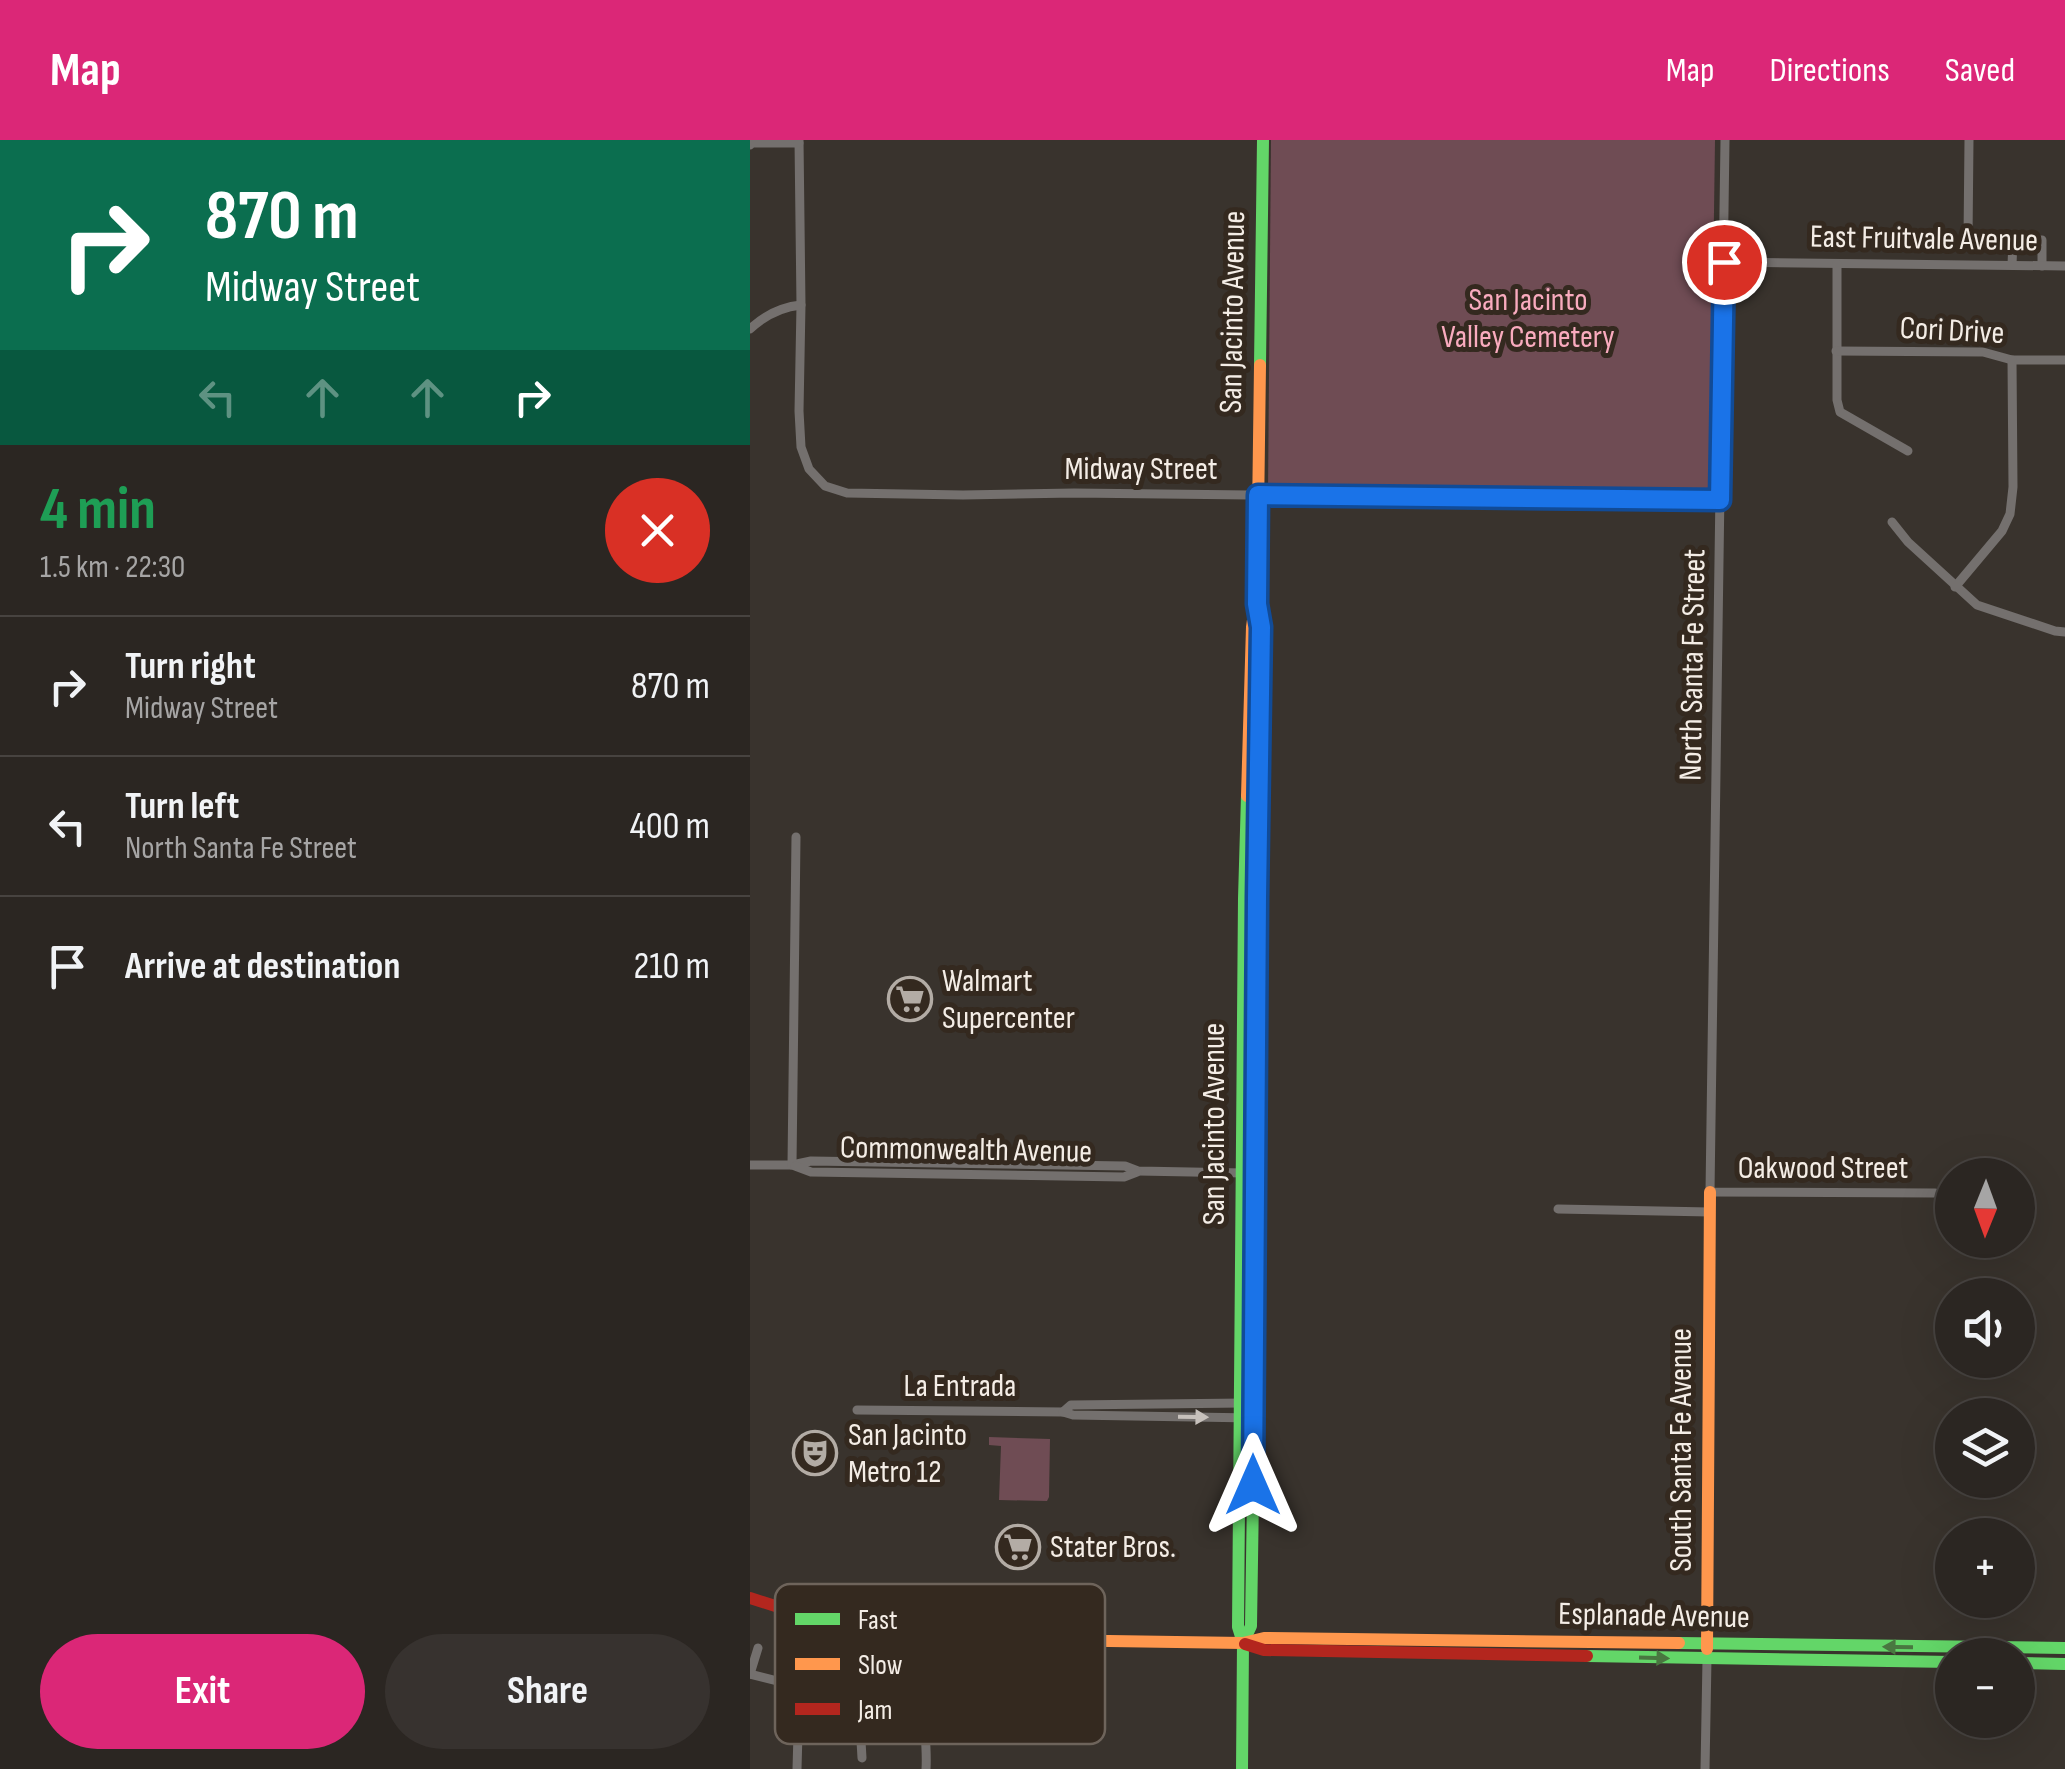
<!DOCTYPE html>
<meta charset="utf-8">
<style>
body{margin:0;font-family:"Sofia Sans Condensed",sans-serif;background:#37322f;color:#f1f3f6;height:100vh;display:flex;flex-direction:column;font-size:38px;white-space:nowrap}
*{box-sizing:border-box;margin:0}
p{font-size:32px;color:#a6a5a5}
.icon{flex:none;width:55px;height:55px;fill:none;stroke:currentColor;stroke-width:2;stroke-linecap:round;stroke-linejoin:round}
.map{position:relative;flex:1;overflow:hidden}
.details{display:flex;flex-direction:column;background:#2b2622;width:750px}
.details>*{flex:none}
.top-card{background:#0b6e4f;color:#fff;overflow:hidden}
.needle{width:65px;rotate:181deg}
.buttons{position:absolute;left:1185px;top:1018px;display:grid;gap:20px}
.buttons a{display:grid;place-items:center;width:100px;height:100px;border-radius:50%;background:#2b2622;box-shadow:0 10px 40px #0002,0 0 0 2px #474340;font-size:50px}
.pin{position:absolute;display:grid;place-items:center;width:85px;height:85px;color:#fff;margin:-42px;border:5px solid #fff;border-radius:50%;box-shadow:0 2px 10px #0007}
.me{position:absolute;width:110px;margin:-55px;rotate:0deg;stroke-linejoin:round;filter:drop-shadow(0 0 8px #0008)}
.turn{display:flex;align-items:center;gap:35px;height:210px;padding:0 40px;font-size:45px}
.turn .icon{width:130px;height:130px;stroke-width:2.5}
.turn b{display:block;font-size:70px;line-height:85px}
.lanes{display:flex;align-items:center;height:95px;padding:0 40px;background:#0003;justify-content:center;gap:50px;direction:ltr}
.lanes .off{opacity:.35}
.round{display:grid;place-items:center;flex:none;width:105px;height:105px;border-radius:52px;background:#37322f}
.summary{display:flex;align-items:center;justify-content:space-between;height:170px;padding:0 40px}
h1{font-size:60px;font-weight:700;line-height:75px;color:#1e9e55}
.button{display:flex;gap:20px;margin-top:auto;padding:20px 40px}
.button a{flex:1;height:115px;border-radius:60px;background:#db2777;color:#fff;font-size:40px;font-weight:700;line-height:115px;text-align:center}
.button a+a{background:#37322f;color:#f1f3f6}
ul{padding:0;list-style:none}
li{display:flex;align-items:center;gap:30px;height:140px;padding:0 40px;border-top:2px solid #474340}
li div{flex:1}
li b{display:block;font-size:38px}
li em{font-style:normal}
header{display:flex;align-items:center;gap:60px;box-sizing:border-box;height:140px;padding:0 50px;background:#db2777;color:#fff}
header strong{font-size:48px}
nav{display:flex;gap:55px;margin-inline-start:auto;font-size:35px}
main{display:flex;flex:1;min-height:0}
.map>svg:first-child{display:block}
.green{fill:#6f4c54}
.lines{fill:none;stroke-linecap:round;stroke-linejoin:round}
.street{stroke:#74706e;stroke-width:9}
.fast{stroke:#63d668;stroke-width:12}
.slow{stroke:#ff974d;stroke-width:12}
.jam{stroke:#b3261e;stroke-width:12}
.oneway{fill:#c7c1bc}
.oneway2{fill:#497740}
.route-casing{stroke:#114b97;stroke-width:25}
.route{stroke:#1a73e8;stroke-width:18}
.labels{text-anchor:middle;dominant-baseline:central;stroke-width:10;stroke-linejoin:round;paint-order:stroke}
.street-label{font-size:32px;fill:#f4ede6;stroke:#34291f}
.park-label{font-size:32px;fill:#f9abbe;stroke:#34291f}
.poi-label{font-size:32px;fill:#f4ede6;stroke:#34291f;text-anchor:start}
.key{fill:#34291f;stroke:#6e645b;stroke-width:2.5}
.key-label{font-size:28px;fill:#f4ede6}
</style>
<header>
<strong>Map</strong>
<nav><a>Map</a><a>Directions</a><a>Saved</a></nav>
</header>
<main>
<section class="details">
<div class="top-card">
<div class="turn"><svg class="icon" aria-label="right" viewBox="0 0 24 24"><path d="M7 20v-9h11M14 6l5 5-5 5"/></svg><div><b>870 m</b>Midway Street</div></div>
<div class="lanes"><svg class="icon off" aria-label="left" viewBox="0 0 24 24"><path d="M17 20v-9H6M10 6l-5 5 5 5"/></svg><svg class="icon off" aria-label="ahead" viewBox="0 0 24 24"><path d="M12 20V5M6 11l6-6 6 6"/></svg><svg class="icon off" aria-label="ahead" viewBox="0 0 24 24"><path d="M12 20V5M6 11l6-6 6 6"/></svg><svg class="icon" aria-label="right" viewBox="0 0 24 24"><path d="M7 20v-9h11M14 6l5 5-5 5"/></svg></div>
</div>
<div class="summary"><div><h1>4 min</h1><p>1.5 km · 22:30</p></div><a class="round" style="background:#d93025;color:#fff"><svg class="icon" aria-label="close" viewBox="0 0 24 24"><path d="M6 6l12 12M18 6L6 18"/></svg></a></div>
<ul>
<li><svg class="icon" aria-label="right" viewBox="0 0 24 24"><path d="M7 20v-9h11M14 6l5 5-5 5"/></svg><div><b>Turn right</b><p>Midway Street</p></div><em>870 m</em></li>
<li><svg class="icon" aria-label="left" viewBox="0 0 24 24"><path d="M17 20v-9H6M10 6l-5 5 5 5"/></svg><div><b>Turn left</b><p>North Santa Fe Street</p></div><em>400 m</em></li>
<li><svg class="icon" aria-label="arrive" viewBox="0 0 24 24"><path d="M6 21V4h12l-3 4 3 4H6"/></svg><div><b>Arrive at destination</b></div><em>210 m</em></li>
</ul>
<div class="button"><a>Exit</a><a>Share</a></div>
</section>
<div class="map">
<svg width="1315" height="1629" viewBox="0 0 1315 1629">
<rect width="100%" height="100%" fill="#39332d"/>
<g class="green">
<polygon points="521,0 965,0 960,360 518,353"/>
<polygon points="239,1297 300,1299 299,1357 297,1361 249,1360 251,1306 239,1305"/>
</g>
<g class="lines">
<g class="street">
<polyline points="49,0 51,165 49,271 51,307 59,329 75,346 97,353 213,355 324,353 970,360"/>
<polyline points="975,0 960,1052 1185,1053"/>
<polyline points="1219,0 1218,99 1263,100 1262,125"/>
<polyline points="0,5 2,3 49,3"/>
<polyline points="1263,100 1292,100 1292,126"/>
<polyline points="973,122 1315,126"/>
<polyline points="1087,124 1087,260 1090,272 1158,311"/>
<path d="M0,189C15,175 31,167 51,165"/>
<polyline points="1086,211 1233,212 1262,220 1315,220"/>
<polyline points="1142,382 1158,402 1227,465 1305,491 1315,492"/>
<polyline points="1205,447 1252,391 1260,374 1263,347 1262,220"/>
<polyline points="0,1025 42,1025 61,1021 375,1026 388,1031 494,1033"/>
<polyline points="42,1025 46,697"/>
<polyline points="45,1026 61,1032 374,1037 387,1032"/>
<polyline points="808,1069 960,1072"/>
<polyline points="107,1270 313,1272 323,1275 503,1278"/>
<polyline points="313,1272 321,1265 493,1263"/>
<polyline points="0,1534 99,1559 155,1568 172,1566"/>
<polyline points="0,1534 8,1508"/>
<path d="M175,1541C170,1571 178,1599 176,1629"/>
<polyline points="99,1559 104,1532"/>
<polyline points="112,1618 110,1584 112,1561"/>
<polyline points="47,1629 49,1557 69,1480"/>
<polyline points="955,1629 957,1519"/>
</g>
<g class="fast">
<polyline points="510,225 513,0"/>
<polyline points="493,1503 501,1486 506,1161 507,720"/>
<polyline points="929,1503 1315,1508"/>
<polyline points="837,1516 1202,1522"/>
<polyline points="1268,1523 1315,1524"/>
<polyline points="492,1629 493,1503 488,1487 494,758 497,656"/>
</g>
<g class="slow">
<polyline points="497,656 502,487 507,451 510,225"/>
<polyline points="507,720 511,487 508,473"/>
<polyline points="292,1500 493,1503 514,1498 929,1503"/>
<polyline points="957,1509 960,1052"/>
</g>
<g class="jam">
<polyline points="0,1458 69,1480 149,1495 292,1500"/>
<polyline points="495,1504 514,1510 837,1516"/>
</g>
</g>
<defs><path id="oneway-solid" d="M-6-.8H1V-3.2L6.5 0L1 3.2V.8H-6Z" transform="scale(2.5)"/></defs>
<use class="oneway" href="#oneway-solid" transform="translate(443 1277) rotate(1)"/>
<g class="oneway2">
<use href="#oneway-solid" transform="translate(1148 1507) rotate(-179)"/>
<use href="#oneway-solid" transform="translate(904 1518) rotate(2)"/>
</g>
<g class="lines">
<defs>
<polyline id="route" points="503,1345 507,758 511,487 507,464 508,355 970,360 974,122"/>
</defs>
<use href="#route" class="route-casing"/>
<use href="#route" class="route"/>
</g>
<defs>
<symbol id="supermarket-ring" viewBox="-11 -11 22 22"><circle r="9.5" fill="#34291f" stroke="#b3aca5" stroke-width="1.5"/><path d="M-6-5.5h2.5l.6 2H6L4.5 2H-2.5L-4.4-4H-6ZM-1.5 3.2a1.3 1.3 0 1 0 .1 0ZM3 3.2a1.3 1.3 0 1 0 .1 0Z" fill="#b3aca5"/></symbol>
<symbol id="theatre-ring" viewBox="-11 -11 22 22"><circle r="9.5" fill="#34291f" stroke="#b3aca5" stroke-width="1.5"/><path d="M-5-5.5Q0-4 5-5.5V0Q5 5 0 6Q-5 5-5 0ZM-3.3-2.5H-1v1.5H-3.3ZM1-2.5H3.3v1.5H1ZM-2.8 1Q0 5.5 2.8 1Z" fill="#b3aca5"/></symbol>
</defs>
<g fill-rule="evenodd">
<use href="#supermarket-ring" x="135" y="834" width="50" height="50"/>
<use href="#theatre-ring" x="40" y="1288" width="50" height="50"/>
<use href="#supermarket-ring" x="243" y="1382" width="50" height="50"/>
</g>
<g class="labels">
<g class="street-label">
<text transform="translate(1174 99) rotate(1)">East Fruitvale Avenue</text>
<text transform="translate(483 172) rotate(-89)">San Jacinto Avenue</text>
<text transform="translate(1202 191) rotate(3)">Cori Drive</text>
<text x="391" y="329">Midway Street</text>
<text transform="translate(943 525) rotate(-89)">North Santa Fe Street</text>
<text transform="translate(464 984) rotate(-90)">San Jacinto Avenue</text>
<text transform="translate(216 1010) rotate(1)">Commonwealth Avenue</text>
<text x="1073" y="1028">Oakwood Street</text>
<text x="210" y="1246">La Entrada</text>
<text transform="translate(931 1310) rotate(-90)">South Santa Fe Avenue</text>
<text transform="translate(904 1476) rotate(1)">Esplanade Avenue</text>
</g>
<g class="park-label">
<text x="778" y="160">San Jacinto<tspan x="778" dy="37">Valley Cemetery</tspan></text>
</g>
<g class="poi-label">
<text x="192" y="841">Walmart<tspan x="192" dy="37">Supercenter</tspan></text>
<text x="98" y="1295">San Jacinto<tspan x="98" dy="37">Metro 12</tspan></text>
<text x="300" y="1407">Stater Bros.</text>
</g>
</g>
<rect x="25" y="1444" width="330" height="160" rx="15" class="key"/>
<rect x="45" y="1473" width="45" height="12" fill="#63d668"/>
<rect x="45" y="1518" width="45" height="12" fill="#ff974d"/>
<rect x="45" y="1563" width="45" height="12" fill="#b3261e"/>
<g class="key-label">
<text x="108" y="1489">Fast</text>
<text x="108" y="1534">Slow</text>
<text x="108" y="1579">Jam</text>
</g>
</svg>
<div class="buttons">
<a><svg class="needle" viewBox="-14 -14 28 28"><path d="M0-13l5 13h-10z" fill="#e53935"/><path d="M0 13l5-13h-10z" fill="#a6a5a5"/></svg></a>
<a><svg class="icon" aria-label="sound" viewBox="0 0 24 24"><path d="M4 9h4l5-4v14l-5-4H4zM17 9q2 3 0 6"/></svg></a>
<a><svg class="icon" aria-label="layers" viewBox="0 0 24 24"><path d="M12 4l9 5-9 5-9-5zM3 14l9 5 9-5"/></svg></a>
<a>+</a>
<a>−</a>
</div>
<div class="pin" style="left:974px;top:122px;background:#d93025"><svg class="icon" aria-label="arrive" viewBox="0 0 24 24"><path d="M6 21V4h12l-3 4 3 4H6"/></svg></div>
<svg class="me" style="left:503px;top:1345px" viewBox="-20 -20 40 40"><path d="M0-17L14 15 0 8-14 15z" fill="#1a73e8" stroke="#fff" stroke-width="4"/></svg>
</div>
</main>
